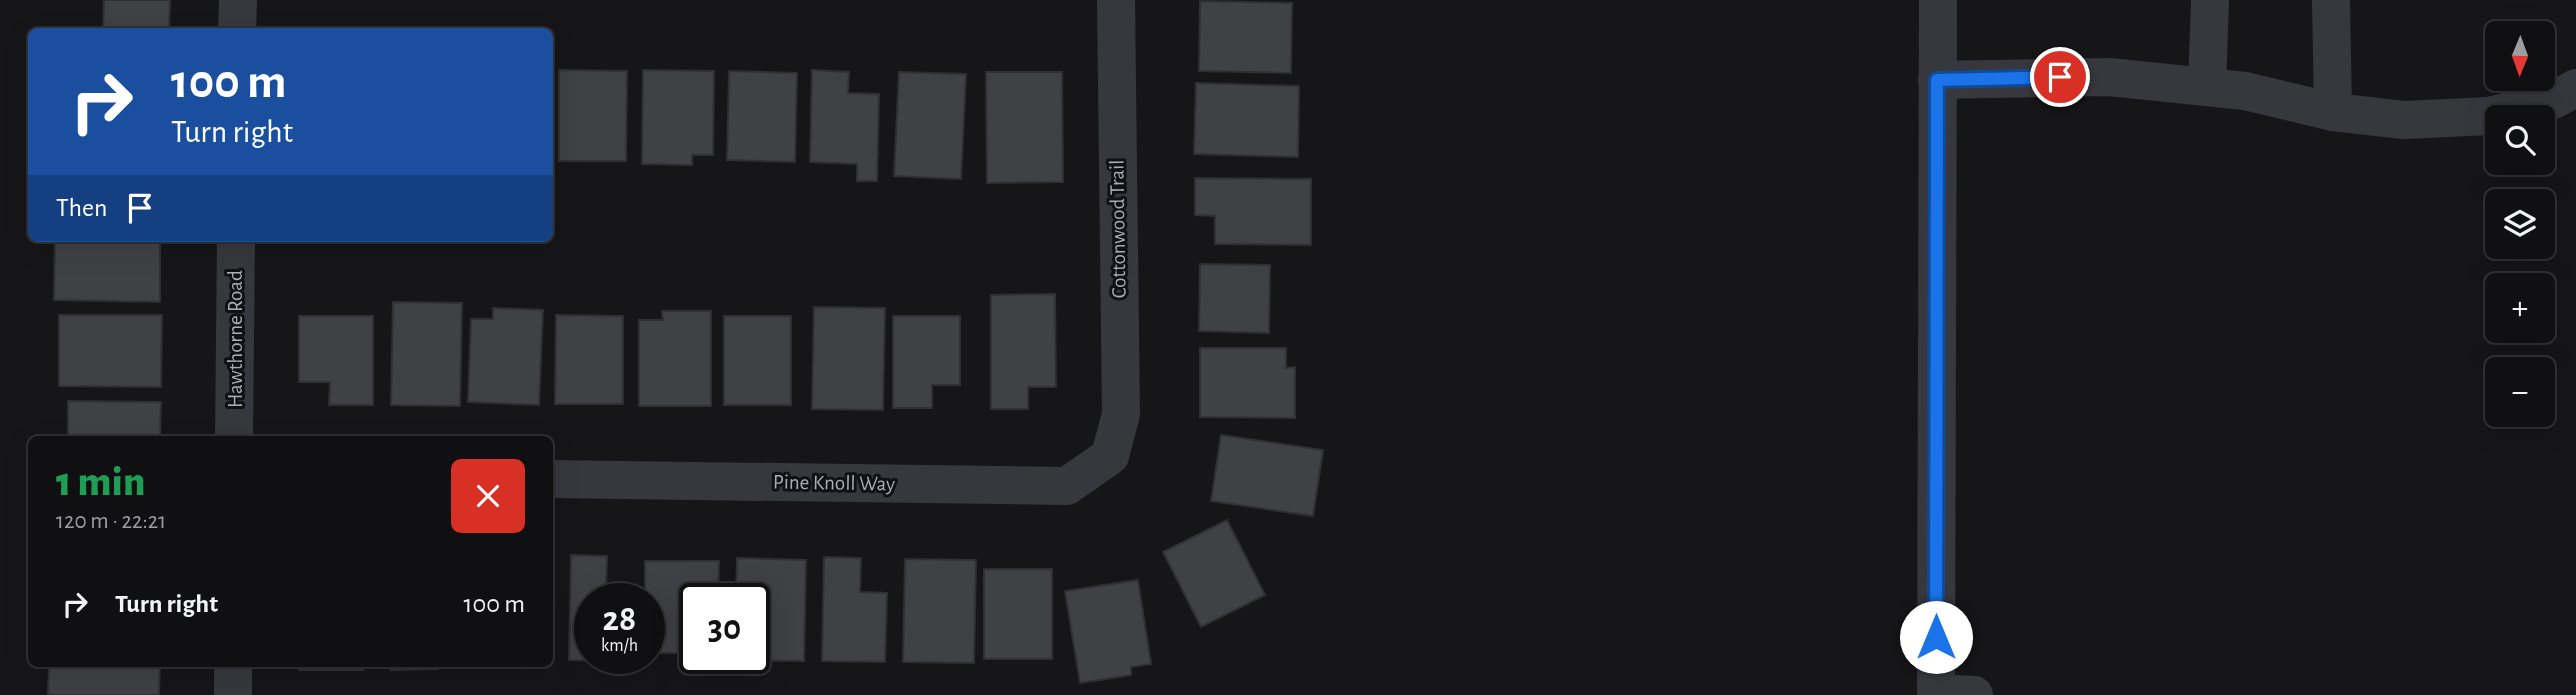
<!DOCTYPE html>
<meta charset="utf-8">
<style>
body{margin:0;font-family:"Alegreya Sans",sans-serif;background:#1e1e20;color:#f1f3f6;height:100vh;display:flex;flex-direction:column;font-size:26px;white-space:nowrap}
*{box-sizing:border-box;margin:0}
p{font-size:23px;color:#9c9d9f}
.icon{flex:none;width:38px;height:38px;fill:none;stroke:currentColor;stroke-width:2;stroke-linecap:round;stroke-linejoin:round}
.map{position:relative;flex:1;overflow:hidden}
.side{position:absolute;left:28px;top:436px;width:525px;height:231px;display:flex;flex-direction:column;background:#101012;border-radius:10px;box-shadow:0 7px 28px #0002,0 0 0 2px #303032}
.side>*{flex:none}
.top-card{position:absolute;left:28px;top:28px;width:525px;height:214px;border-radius:10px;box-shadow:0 7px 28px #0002,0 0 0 2px #303032;background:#1a4fa0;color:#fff;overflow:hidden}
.needle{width:46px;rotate:181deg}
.tools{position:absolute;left:2485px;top:21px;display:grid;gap:14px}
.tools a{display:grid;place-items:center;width:70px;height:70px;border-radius:10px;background:#101012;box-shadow:0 7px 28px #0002,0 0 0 2px #303032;font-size:35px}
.speed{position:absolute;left:574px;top:583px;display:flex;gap:14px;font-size:35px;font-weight:700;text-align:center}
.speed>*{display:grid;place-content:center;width:91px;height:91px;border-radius:50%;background:#101012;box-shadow:0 7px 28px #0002,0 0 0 2px #303032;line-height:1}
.speed small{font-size:18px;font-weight:400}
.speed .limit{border:4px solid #111;border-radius:10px;background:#fff;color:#111}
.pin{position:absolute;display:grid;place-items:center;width:60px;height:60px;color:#fff;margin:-30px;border:4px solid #fff;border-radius:50%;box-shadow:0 2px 7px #0007}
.me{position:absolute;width:77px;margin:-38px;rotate:0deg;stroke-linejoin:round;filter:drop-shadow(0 0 5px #0008)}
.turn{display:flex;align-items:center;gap:24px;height:147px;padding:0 28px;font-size:32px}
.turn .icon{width:91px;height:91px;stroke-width:2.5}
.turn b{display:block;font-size:49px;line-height:60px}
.then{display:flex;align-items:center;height:66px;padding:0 28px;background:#0003;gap:14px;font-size:26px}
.round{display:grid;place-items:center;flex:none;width:74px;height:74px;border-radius:10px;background:#1e1e20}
.summary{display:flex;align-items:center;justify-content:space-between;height:119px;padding:0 28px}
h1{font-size:42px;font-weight:800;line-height:52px;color:#1e9e55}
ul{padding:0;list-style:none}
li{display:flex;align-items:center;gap:21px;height:98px;padding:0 28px}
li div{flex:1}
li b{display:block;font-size:26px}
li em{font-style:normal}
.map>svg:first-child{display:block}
.building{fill:#404145;stroke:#303034;stroke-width:2}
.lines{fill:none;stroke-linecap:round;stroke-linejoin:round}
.minor{stroke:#37383d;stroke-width:38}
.route-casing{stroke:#114b97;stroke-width:18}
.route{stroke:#1a73e8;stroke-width:12}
.labels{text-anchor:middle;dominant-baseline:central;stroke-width:6;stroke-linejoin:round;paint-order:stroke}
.street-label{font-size:21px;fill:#a8adb8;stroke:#111113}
</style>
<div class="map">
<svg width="2576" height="695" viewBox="0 0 2576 695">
<rect width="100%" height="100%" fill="#161618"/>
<g class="building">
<polygon points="104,0 170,0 169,32 103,32"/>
<polygon points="1200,1 1292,3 1291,73 1199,71"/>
<polygon points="559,70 627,71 626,161 559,161"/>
<polygon points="643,70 714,71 713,155 692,155 692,165 642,164"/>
<polygon points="812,70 849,72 848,93 879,94 877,181 857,181 857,164 810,162"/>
<polygon points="729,71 797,73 795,162 727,160"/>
<polygon points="899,72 966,74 961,179 894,176"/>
<polygon points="986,72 1062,72 1063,182 987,183"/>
<polygon points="1196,83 1299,86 1298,157 1194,154"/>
<polygon points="1195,178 1311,179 1311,245 1215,244 1215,216 1195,215"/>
<polygon points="55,238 160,238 160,302 54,300"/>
<polygon points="1200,264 1270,265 1269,333 1199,331"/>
<polygon points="1055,294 1056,387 1028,387 1028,409 991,409 991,295"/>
<polygon points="393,302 462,303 460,406 391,405"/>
<polygon points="814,307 885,308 883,410 812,409"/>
<polygon points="493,308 543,310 539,405 468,402 471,319 493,319"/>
<polygon points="662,311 711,311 711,406 639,406 639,320 663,320"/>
<polygon points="59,315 162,315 161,387 59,386"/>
<polygon points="556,315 623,316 623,404 555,404"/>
<polygon points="299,316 373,316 373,405 329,405 330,382 299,382"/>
<rect x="724" y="316" width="67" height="89"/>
<polygon points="893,316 960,316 960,385 932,385 932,408 893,408"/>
<polygon points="1200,348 1286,348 1286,368 1295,367 1295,418 1200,417"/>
<polygon points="68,401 161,402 160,439 68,439"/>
<polygon points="1221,435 1323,450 1313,516 1211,501"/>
<polygon points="1227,520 1265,595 1201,627 1163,552"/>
<polygon points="571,555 607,556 606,589 634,590 633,598 590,598 590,658 632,658 632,661 569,660"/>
<polygon points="824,557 861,558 860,592 887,593 885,662 822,661"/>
<polygon points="737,558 806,560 804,661 734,660 754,658 754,598 736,598"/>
<polygon points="905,559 976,560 974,663 903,662"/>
<polygon points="645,561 719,561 718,598 695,598 695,653 649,653 649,598 645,598"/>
<rect x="984" y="569" width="68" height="90"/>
<polygon points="1138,580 1151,664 1131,667 1131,675 1080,683 1065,591"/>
<polygon points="49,663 160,663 159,695 48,695"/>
<rect x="299" y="663" width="64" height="7"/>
<polygon points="391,663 438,663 437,669 391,670"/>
</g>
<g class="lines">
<g class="minor">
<polyline points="2331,0 2333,112"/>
<polyline points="237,32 238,0"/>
<polyline points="1937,80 2109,77 2245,91 2333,112 2404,120 2489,116 2553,100 2576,88"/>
<polyline points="2207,87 2210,0"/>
<polyline points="234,439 236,238"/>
<polyline points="550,479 1067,486 1110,456 1121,414 1116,0"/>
<polyline points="1936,693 1974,695"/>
<polyline points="233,695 233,663"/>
<polyline points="1936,695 1938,0"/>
</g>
</g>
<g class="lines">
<defs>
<polyline id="route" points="1936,637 1937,80 2060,77"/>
</defs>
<use href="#route" class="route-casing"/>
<use href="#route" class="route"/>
</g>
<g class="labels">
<g class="street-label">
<text transform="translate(1118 229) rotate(-91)">Cottonwood Trail</text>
<text transform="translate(235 339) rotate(-90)">Hawthorne Road</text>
<text transform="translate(834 483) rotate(1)">Pine Knoll Way</text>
</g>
</g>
</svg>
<div class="tools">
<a><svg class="needle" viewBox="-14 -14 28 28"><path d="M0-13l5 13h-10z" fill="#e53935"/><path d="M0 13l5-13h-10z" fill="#9c9d9f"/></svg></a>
<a><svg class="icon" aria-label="search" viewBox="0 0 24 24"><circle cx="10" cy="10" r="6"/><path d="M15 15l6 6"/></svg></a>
<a><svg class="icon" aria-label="layers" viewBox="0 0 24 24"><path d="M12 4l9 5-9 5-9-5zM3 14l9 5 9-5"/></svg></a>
<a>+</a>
<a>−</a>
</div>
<div class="speed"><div>28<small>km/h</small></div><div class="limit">30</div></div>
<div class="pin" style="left:2060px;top:77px;background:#d93025"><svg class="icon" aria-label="arrive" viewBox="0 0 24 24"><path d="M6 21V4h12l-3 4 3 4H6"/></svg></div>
<svg class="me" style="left:1936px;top:637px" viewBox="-20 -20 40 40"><circle r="19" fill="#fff"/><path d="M0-13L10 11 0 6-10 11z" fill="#1a73e8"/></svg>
<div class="top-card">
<div class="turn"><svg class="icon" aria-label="right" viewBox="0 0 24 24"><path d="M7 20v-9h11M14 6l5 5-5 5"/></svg><div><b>100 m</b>Turn right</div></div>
<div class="then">Then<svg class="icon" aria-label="arrive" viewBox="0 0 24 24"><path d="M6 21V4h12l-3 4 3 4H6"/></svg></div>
</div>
<section class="side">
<div class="summary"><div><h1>1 min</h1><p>120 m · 22:21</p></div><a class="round" style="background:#d93025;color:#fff"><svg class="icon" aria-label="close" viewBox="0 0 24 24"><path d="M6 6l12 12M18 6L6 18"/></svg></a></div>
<ul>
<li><svg class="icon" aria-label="right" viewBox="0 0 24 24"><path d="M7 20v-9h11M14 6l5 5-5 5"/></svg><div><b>Turn right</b></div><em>100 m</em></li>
</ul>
</section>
</div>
